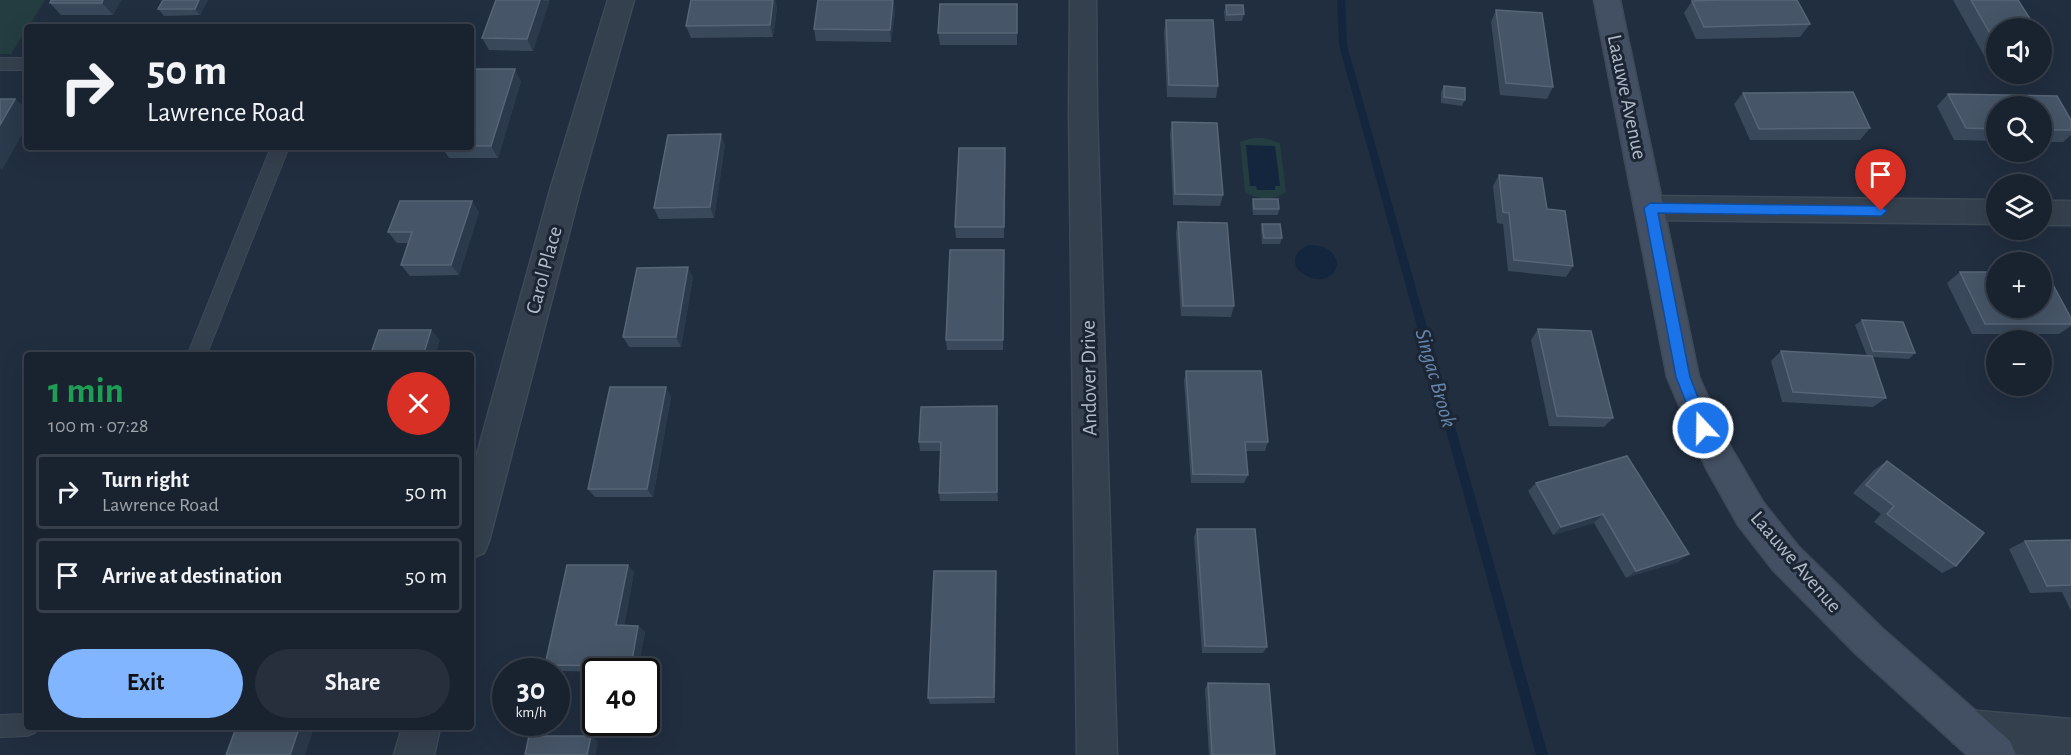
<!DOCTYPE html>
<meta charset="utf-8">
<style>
body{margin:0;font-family:"Alegreya Sans",sans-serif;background:#262f3b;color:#f1f3f6;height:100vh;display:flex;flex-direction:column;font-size:22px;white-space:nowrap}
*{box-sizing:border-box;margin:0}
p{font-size:20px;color:#9fa4aa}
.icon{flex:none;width:33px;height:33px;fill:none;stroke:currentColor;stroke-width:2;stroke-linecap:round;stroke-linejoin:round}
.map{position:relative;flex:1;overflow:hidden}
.sheet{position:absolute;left:24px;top:352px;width:450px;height:378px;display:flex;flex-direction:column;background:#19222f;border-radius:6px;box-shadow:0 6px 24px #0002,0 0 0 2px #373f4b}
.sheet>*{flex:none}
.guide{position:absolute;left:24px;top:24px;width:450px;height:126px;border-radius:6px;box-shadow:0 6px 24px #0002,0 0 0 2px #373f4b;background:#19222f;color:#f1f3f6;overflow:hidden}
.fabs{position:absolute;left:1986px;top:18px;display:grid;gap:12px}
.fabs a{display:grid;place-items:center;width:66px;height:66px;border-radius:50%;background:#19222f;box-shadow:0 6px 24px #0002,0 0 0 2px #373f4b;font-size:30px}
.speed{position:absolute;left:492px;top:658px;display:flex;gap:12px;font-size:30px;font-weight:700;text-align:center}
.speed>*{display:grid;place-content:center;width:78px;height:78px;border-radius:50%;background:#19222f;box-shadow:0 6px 24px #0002,0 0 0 2px #373f4b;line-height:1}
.speed small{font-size:15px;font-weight:400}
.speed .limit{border:3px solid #111;border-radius:9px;background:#fff;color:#111}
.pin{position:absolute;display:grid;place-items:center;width:51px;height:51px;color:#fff;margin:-62px -26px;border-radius:50% 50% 50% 0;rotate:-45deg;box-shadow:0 0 6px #0007}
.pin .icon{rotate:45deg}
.me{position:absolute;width:66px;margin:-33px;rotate:339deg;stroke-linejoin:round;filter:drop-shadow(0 0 4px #0008)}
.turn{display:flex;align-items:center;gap:21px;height:126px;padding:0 24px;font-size:27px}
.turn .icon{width:78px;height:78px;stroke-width:2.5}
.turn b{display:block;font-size:42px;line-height:51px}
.round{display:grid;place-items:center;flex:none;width:63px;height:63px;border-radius:32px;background:#262f3b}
.overview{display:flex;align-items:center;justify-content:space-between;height:102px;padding:0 24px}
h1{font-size:36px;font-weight:700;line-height:45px;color:#1e9e55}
.primary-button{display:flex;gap:12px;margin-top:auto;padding:12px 24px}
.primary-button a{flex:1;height:69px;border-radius:36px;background:#81b5ff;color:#111;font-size:24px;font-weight:700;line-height:69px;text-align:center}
.primary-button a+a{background:#262f3b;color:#f1f3f6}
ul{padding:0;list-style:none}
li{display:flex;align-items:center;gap:18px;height:75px;margin:0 12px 9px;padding:0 12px;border:3px solid #373f4b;border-radius:6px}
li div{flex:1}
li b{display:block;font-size:22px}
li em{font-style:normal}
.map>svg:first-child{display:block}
.green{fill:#233d40}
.water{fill:#14263d}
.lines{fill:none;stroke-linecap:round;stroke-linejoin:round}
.stream{fill:#14263d;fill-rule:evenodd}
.lane-casing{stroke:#3e4957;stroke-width:2}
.street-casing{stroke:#3e4957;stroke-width:3}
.secondary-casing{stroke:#3e4957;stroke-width:3}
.lane{fill:#35404e;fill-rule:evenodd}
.street{fill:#35404e;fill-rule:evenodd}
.secondary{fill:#434f62;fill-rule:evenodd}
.wall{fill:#39495b}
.shaded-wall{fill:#2a394b}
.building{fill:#465567;stroke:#576577;stroke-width:1.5}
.route{fill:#1a73e8;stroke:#114b97;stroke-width:1.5}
.labels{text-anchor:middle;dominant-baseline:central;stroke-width:6;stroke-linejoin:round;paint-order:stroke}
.street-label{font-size:21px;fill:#b1bbca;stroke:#1b2533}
.water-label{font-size:22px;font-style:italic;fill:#6786ac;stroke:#1b2533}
</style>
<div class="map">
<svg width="2071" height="755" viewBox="0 0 2071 755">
<rect width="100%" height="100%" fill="#212e3f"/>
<g class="green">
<polygon points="0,0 45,0 11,54 0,54"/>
<path d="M1253,138H1265L1280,143L1286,192C1272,201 1259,200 1245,192L1240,142Z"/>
</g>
<g class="water">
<polygon points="1246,145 1275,146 1280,186 1275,186 1275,190 1257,190 1256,186 1250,186"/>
<path d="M1309,245C1323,245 1336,250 1337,265C1331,286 1307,281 1296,267C1293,255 1298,250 1309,245Z"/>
</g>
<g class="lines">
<polygon class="stream" points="1337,0 1345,0 1347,45 1548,755 1536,755 1339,45"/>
<defs>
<g id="lane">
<rect x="0" y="58" width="27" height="12"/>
<polygon points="271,147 289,147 206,356 187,356"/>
<polygon points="27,714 27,728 37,728 35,733 27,736 0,737 0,715"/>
</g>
<g id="street">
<polygon points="608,0 634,0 581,187 489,541 484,553 471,558 471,476 551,187"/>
<polygon points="1070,0 1096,0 1097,110 1117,755 1077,755 1069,110"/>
<polygon points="1650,196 1996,200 1996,224 1650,220 1639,216 1635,208 1639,200"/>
<rect x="2042" y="201" width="29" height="24"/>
<path d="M1967,710L2071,719V755C2035,755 1987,755 1953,743L1948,729L1953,715Z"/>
<polygon points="402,728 440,728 434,755 394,755"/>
</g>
<polygon id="secondary" points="1594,0 1620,0 1699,377 1730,446 1763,502 1798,546 1882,628 2010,741 2016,755 1967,755 1856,654 1773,570 1738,525 1706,468 1667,377"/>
</defs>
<use href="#lane" class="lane-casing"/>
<use href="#street" class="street-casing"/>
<use href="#secondary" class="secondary-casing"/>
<use href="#lane" class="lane"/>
<use href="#street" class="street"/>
<use href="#secondary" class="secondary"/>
</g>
<g class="wall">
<polygon points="51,0 121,0 113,15 61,15 50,3"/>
<polygon points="208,0 200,15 164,16 158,9"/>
<polygon points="496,0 549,0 533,51 489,50 482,38"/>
<polygon points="691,0 775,0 777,8 773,37 691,38 686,26"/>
<polygon points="893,0 895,11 891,42 816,41 814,29"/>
<polygon points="1704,0 1797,0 1810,24 1800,37 1696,39 1684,13 1692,1 1704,1"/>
<polygon points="1953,0 2018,0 1996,28 1996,59 1986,59"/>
<polygon points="1017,4 1017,45 940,45 938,33"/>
<polygon points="1226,5 1244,14 1242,21 1225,21 1224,12"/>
<polygon points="1496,10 1553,87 1547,99 1500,95 1491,22"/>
<polygon points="1166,20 1218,86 1216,98 1167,97 1164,32"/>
<polygon points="2042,38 2047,47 2042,52"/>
<polygon points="471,69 521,81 498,158 449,158 442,147 471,147"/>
<polygon points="1444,86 1465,100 1462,106 1441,103 1441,92"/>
<polygon points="1743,93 1870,128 1860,140 1750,140 1734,104"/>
<polygon points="1948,94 2057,96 2071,120 2071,135 2063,142 2042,142 2042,106 1996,106 1996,141 1954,140 1937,106"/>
<polygon points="1172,122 1223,195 1220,206 1173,205 1170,134"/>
<polygon points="725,145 714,218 659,219 654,208"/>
<polygon points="1005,148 1004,238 956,238 955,227"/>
<polygon points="1499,175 1547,209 1573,266 1566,277 1508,271 1503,224 1497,223 1493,186"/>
<polygon points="1253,199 1279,209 1278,215 1253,215 1252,205"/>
<polygon points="479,212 459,275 410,276 401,265 408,243 397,243 388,232"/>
<polygon points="1178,222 1234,306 1231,317 1181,316 1176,233"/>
<polygon points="1262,224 1282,238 1280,244 1262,244 1261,230"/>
<polygon points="1004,250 1003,350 947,350 946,340"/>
<polygon points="1960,272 2071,318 2071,326 2059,334 1972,334 1947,283"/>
<polygon points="693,277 681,347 629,347 623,337"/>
<polygon points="1862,320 1915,353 1909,359 1872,357 1886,398 1873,407 1782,402 1771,361 1781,351 1867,356 1855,325"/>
<polygon points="1538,329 1613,418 1604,427 1549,426 1531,340"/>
<polygon points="1186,371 1268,442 1265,451 1246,451 1248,475 1244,483 1191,483 1184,381"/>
<polygon points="671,397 653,497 595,497 588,489"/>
<polygon points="998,415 998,501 940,501 939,493 940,451 920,451 919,442"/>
<polygon points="1887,461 1956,566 1942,573 1874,522 1881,514 1853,493 1874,470"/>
<polygon points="1536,483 1689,554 1678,562 1626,578 1594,523 1553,535 1528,491"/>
<polygon points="1197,529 1267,647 1263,653 1202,653 1194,537"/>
<polygon points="2071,540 2071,611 2062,592 2030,593 2009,549 2025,541"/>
<polygon points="996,571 995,703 930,704 928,698"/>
<polygon points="634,572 624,626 638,626 645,632 637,672 553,671 545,665"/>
<polygon points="1208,683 1275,755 1209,755 1205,689"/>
</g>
<g class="shaded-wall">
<polygon points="103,0 121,0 113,15 102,3"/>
<polygon points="199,0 208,0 200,15 195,9"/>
<polygon points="540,0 550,1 533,51 527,39"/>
<polygon points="773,0 775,0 777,8 773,37 770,25"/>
<polygon points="893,0 895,11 891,42 890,30"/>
<polygon points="515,69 521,81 498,158 491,146"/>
<polygon points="15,99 27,109 27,126 2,170 0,168 0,125"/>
<polygon points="721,134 725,145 714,218 710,207"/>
<polygon points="1005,148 1006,160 1004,238 1004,227"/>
<polygon points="472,201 479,212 459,275 451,265"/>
<polygon points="1004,250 1005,261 1003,350 1003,340"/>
<polygon points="688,267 693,277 681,347 676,337"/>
<polygon points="431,330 440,340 435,356 423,356"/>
<polygon points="666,387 671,397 653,497 647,489"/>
<polygon points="997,406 998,415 998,501 997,492"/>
<polygon points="1603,514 1594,523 1553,535 1561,527"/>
<polygon points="1689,554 1678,562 1626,578 1636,571"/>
<polygon points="628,565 634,572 623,632 616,625"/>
<polygon points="996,571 997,578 995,703 994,697"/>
<polygon points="638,626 645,632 637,672 631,666"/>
<polygon points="299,728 314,728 305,755 290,755"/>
<polygon points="591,736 598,741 596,755 587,755"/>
</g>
<g class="building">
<polygon points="51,0 103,0 102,3 50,3"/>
<polygon points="163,0 199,0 195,9 158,9"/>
<polygon points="496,0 540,0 527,39 482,38"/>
<polygon points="691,0 773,0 770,25 686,26"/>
<polygon points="818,0 893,0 890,30 814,29"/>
<polygon points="1718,0 1797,0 1810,24 1704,27 1692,1"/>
<polygon points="1971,0 2018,0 2036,28 1996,28 1996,44"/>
<polygon points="940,4 1017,4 1017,33 938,33"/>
<polygon points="1226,5 1243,5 1244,14 1227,15"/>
<polygon points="1496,10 1542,13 1553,87 1506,83"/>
<polygon points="1166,20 1213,20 1218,86 1169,85"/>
<polygon points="2042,38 2047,47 2042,47"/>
<polygon points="471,69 515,69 491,146 471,146"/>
<polygon points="1444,86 1465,88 1465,100 1444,97"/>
<polygon points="1853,92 1870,128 1759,129 1743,93"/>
<polygon points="1948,94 2057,96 2071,120 2071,130 2042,130 2042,106 1996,106 1996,129 1966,128"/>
<polygon points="0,99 15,99 0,125"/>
<polygon points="1172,122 1217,123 1223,195 1175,194"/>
<polygon points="721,134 710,207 654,208 668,135"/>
<polygon points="959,148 1005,148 1004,227 955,227"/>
<polygon points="1499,175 1542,178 1547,209 1565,211 1573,266 1514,260 1509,213 1503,212"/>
<polygon points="1253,199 1278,199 1279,209 1254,209"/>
<polygon points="400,201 472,201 451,265 401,265 412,232 388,232"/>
<polygon points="1178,222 1227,223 1234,306 1183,306"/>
<polygon points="1262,224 1280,224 1282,238 1264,238"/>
<polygon points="950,250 1004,250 1003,340 946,340"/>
<polygon points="688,267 676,337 623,337 637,268"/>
<polygon points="1960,272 1996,272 1996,308 2042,308 2042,272 2046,272 2071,318 2071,324 1985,324"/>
<polygon points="1862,320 1903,322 1915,353 1873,351"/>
<polygon points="1538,329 1591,331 1613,418 1557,416"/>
<polygon points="379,330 431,330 423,356 370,356"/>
<polygon points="1781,351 1872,356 1886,398 1793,392"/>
<polygon points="1186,371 1261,371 1268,442 1245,442 1248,475 1193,474"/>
<polygon points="610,387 666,387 647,489 588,489"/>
<polygon points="997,406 997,492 939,493 941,442 919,442 921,407"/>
<polygon points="1627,456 1689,554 1636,571 1603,514 1561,527 1536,483"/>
<polygon points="1887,461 1984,533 1956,566 1887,514 1894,506 1866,485"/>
<polygon points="1197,529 1255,529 1267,647 1205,646"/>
<polygon points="2071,540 2071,585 2047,586 2025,541"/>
<polygon points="567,565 628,565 616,625 638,626 631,666 545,665"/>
<polygon points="934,571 996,571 994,697 928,698"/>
<polygon points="1208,683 1269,684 1275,755 1212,755"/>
<polygon points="236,728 299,728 290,755 226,755"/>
<polygon points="529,736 591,736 587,755 525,755"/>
</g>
<polygon class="route" points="1650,203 1881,206 1887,211 1881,216 1658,213 1690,377 1710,428 1708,433 1703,434 1698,433 1676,377 1644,208"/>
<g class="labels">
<g class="street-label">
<text transform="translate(1627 97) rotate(78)">Laauwe Avenue</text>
<text transform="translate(544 270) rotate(-75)">Carol Place</text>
<text transform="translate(1089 378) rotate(-91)">Andover Drive</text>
<text transform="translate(1796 562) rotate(49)">Laauwe Avenue</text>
</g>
<g class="water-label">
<text transform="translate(1436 378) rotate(74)">Singac Brook</text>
</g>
</g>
</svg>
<div class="fabs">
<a><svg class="icon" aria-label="sound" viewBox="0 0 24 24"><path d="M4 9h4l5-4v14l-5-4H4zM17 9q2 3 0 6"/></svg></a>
<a><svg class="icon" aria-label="search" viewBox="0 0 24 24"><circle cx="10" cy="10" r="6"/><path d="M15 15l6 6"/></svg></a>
<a><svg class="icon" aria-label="layers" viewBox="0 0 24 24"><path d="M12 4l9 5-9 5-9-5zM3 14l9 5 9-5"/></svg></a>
<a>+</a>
<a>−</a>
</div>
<div class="speed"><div>30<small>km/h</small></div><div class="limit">40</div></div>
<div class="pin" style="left:1881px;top:211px;background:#d93025"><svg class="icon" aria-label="arrive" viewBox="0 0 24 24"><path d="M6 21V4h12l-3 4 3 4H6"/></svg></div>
<svg class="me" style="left:1703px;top:428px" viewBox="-20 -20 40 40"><circle r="17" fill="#1a73e8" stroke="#fff" stroke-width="3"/><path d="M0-11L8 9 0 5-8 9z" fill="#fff"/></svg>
<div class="guide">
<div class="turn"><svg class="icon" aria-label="right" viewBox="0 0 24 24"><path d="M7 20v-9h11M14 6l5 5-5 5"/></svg><div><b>50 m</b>Lawrence Road</div></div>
</div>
<section class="sheet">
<div class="overview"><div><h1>1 min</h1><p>100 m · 07:28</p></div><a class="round" style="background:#d93025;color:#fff"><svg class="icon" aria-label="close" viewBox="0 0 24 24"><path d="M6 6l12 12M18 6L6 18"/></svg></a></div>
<ul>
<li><svg class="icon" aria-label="right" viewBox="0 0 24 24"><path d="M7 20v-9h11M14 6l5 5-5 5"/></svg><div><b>Turn right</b><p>Lawrence Road</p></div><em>50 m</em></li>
<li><svg class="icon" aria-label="arrive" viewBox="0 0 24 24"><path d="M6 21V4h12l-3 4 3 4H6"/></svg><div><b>Arrive at destination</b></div><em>50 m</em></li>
</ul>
<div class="primary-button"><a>Exit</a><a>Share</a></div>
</section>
</div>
